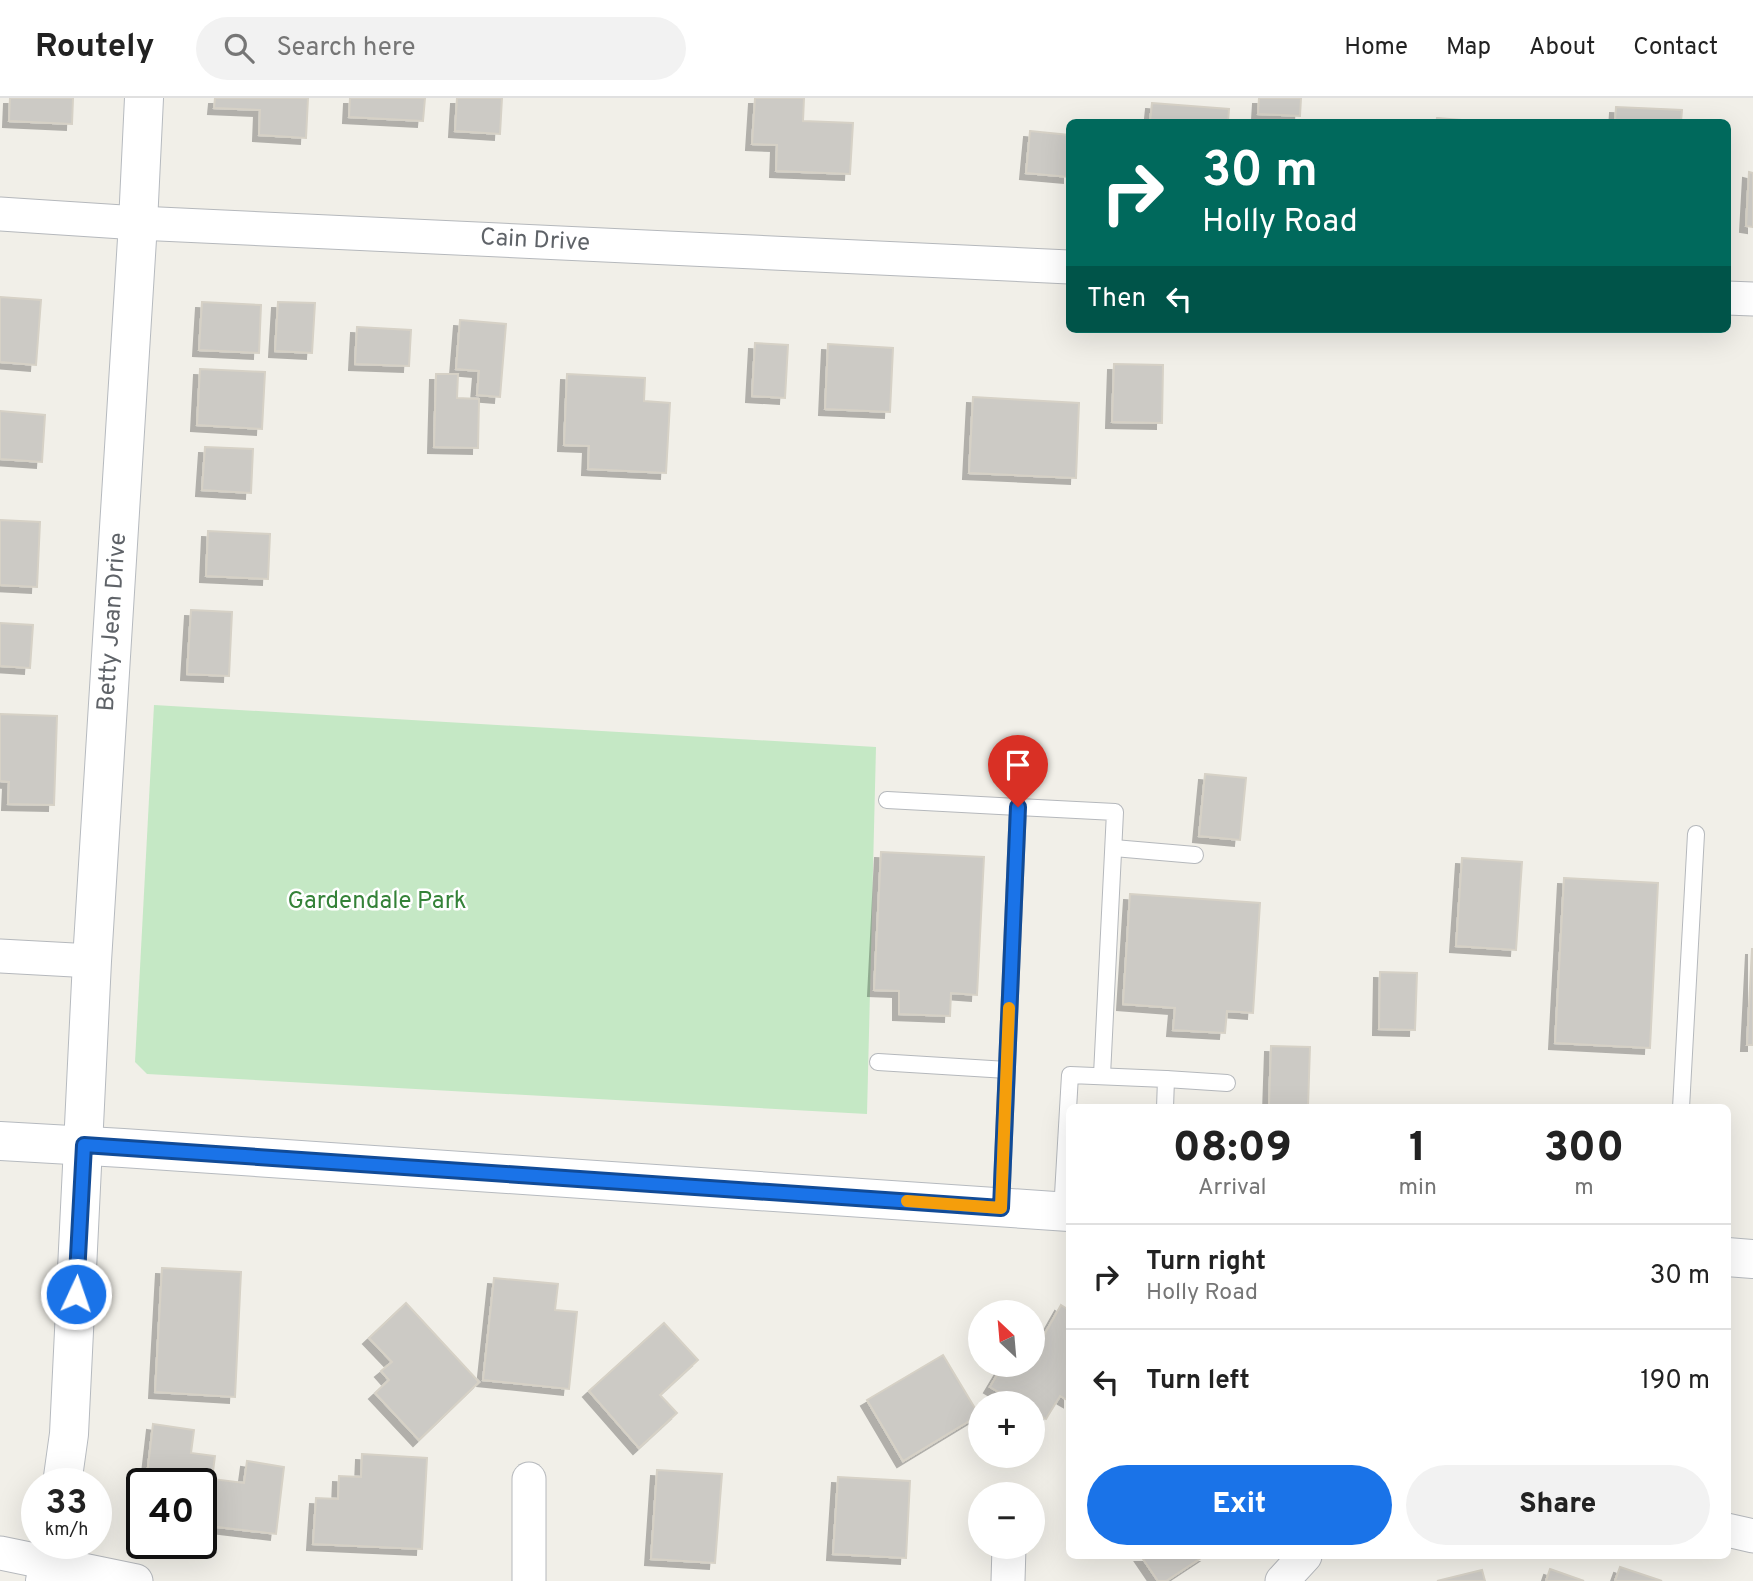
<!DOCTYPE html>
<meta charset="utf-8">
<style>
body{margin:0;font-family:Overpass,sans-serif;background:#f2f2f2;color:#222;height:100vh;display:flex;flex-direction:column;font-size:26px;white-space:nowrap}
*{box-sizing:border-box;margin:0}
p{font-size:23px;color:#767676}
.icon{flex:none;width:38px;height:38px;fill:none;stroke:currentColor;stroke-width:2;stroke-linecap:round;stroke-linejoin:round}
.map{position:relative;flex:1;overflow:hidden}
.sheet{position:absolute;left:1066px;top:1006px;width:665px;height:455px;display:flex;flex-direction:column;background:#fff;border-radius:10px;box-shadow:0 7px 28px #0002}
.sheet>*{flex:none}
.top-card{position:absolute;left:1066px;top:21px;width:665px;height:214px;border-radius:10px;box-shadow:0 7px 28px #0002;background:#00695c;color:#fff;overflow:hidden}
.needle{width:46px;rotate:334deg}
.tools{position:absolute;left:968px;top:1202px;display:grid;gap:14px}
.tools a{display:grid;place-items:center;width:77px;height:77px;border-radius:50%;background:#fff;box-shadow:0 7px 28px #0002;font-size:35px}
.speed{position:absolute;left:21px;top:1370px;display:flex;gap:14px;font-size:35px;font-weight:700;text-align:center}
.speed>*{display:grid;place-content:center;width:91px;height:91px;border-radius:50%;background:#fff;box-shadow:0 7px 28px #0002;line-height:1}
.speed small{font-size:18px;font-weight:400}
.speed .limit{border:4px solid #111;border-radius:10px;background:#fff;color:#111}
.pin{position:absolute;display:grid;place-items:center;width:60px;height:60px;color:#fff;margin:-72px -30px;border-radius:50% 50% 50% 0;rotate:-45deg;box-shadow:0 0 7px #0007}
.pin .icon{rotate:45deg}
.me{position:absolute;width:77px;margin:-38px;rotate:3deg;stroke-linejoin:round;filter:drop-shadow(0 0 5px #0008)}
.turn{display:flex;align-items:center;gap:24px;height:147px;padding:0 21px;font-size:32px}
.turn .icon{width:91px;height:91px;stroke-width:2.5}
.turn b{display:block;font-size:49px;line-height:60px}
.then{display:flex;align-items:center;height:66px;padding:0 21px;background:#0003;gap:14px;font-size:26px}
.eta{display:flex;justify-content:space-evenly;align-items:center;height:119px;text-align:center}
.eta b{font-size:42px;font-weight:800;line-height:49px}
.primary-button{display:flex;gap:14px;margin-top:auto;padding:14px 21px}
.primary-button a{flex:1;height:80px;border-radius:42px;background:#1a73e8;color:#fff;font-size:28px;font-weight:800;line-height:80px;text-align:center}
.primary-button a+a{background:#f2f2f2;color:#222}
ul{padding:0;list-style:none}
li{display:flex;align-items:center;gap:21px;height:105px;padding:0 21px;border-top:2px solid #e0e0e0}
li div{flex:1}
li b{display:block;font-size:26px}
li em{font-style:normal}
header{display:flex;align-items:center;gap:42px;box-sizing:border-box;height:98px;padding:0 35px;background:#fff;border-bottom:2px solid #e0e0e0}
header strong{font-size:33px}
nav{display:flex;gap:38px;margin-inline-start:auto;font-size:24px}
.search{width:490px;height:63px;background:#f2f2f2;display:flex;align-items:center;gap:18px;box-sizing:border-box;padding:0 24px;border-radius:38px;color:#767676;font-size:26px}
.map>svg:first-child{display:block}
.green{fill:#c5e8c5}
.building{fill:#cccac5;stroke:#d6d1c6;stroke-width:2;filter:url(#shadow)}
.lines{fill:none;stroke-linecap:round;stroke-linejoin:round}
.lane-casing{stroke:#b5b8bc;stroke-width:18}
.street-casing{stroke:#b5b8bc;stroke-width:35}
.secondary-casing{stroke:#b6babf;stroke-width:40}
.lane{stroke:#fff;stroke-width:16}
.street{stroke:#fff;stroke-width:33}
.secondary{stroke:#fff;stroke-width:38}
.route-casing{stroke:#114b97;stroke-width:18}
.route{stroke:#1a73e8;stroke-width:12}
.slow{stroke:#f59e0b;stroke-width:12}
.labels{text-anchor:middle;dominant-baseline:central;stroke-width:5;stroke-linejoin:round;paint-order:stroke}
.street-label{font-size:24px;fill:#5f6368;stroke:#fff}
.park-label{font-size:24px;fill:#348238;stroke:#fff}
</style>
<header>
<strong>Routely</strong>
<div class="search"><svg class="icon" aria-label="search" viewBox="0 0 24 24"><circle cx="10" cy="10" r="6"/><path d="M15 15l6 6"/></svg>Search here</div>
<nav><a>Home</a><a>Map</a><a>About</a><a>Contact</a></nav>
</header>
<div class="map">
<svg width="1753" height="1483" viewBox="0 0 1753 1483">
<defs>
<filter id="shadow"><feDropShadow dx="-6" dy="6" stdDeviation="0" flood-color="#0004"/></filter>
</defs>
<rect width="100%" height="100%" fill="#f1efe8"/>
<polygon class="green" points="154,607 876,649 867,1016 147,976 135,964"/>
<g class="building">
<polygon points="10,0 73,0 72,26 9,23"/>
<polygon points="215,0 308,0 306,40 259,37 260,12 214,10"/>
<polygon points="350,0 425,0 423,23 349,19"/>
<polygon points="457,0 502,0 500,36 455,33"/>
<polygon points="755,0 804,0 803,23 853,25 850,76 776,73 777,47 752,46"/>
<polygon points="1259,0 1301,0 1300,18 1258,16"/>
<polygon points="1152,5 1229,11 1228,24 1150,24"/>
<polygon points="1616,9 1682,12 1681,24 1615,24"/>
<polygon points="1437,20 1461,22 1461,24 1436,24"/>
<polygon points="1030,33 1069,37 1069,79 1026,75"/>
<polygon points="1749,74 1753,75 1753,129 1746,128"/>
<polygon points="0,199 41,202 36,267 0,264"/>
<polygon points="202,204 261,207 259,255 199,252"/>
<polygon points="278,204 315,205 312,255 275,253"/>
<polygon points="460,222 506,226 500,299 477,297 479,273 456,271"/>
<polygon points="357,229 411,232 409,268 355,266"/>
<polygon points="755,245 788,247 785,300 752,298"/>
<polygon points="828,246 893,250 890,314 825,311"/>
<polygon points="1114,266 1163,267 1162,325 1112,324"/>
<polygon points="200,271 265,274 262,331 197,327"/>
<polygon points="436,276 458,276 457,300 479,301 478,350 434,349"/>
<polygon points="567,276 645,280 644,303 670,305 666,375 588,371 589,348 564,347"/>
<polygon points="973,299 1079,305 1076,380 969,375"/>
<polygon points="0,313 45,317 42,364 0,361"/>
<polygon points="205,349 253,351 251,395 202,392"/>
<polygon points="0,422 40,424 37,489 0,487"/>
<polygon points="208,433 270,436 268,481 206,478"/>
<polygon points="191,512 232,514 229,578 187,576"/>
<polygon points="0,525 33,527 30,570 0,568"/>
<polygon points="0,616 57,618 54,707 8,706 9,684 0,683"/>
<polygon points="1205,676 1246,680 1240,742 1199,738"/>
<polygon points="881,754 984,759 977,897 951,895 950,918 899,916 899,893 874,892"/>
<polygon points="1462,760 1522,764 1516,852 1456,848"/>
<polygon points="1564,780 1658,785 1650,950 1555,945"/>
<polygon points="1130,796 1260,805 1253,915 1227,913 1225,935 1173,932 1175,910 1123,906"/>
<polygon points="1752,851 1753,851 1753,947 1747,947"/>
<polygon points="1380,874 1417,875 1415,932 1379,931"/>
<polygon points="1271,948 1310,949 1308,1009 1269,1008"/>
<polygon points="162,1170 241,1174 235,1299 155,1294"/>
<polygon points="494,1180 558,1186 555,1212 577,1214 569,1291 483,1282"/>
<polygon points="406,1205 479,1284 419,1342 375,1295 389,1282 381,1273 392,1264 369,1240"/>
<polygon points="1061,1207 1069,1212 1069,1303 1060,1298 1046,1321 1032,1313 1032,1306 1019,1306 990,1289 1003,1267 1032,1267 1032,1252 1035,1253"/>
<polygon points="664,1225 698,1262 660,1297 677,1315 639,1350 589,1293"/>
<polygon points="943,1257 979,1317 903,1363 867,1302"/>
<polygon points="153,1326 194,1332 191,1355 215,1358 212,1381 244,1385 247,1363 284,1369 276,1436 201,1427 201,1386 146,1386"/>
<polygon points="362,1356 427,1360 422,1451 313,1446 316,1400 338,1401 339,1378 361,1379"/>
<polygon points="657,1372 722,1376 715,1465 651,1461"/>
<polygon points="838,1379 910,1383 906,1460 833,1456"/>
<polygon points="1141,1458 1204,1458 1166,1483 1158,1483"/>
<polygon points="1620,1469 1662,1483 1615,1483"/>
<polygon points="1550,1471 1584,1483 1546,1483"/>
<polygon points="1482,1472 1485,1483 1437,1483"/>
</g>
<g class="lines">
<defs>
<g id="lane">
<polyline points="887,702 1018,709 1001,1110"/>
<polyline points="1018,709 1115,714 1102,977"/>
<polyline points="1114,750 1195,757"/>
<polyline points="878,964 1007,972"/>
<polyline points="1166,981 1227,985"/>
<polyline points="1681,1010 1696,736"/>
<polyline points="1062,1114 1070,977 1166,981 1165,1010"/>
</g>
<g id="street">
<polyline points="0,116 138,125 1069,169"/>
<polyline points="1727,200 1753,201"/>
<polyline points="0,858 92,863"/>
<polyline points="529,1381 529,1483"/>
<polyline points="1727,1432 1753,1438"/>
<polyline points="0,1455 136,1483"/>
<polyline points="1008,1483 1009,1449"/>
<polyline points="1282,1483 1305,1458"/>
</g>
<g id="secondary">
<polyline points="0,1043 123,1050 1069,1114"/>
<polyline points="1727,1159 1753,1161"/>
<polyline points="62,1386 69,1336 92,863 138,125 144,0"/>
<polyline points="45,1483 53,1446"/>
</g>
</defs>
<use href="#lane" class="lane-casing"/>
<use href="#street" class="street-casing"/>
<use href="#secondary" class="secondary-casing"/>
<use href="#lane" class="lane"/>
<use href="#street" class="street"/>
<use href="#secondary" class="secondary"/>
</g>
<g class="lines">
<defs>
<polyline id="route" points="76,1196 84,1047 1001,1110 1018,709"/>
</defs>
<use href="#route" class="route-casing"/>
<use href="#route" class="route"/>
<polyline class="slow" points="907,1103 1001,1110 1009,910"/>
</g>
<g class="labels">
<g class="street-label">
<text transform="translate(535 143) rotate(3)">Cain Drive</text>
<text transform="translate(113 524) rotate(-86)">Betty Jean Drive</text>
</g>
<g class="park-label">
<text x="377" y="804">Gardendale Park</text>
</g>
</g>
</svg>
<div class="tools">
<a><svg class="needle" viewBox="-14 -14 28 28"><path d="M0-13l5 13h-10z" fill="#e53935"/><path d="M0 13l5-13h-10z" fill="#767676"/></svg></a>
<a>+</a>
<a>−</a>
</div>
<div class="speed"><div>33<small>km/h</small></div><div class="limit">40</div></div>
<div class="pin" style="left:1018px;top:709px;background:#d93025"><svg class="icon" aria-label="arrive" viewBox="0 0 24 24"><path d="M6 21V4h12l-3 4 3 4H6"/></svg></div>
<svg class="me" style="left:76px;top:1196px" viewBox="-20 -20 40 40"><circle r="17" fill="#1a73e8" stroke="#fff" stroke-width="3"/><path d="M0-11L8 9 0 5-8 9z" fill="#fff"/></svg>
<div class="top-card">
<div class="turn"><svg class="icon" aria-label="right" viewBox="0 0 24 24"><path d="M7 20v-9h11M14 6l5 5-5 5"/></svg><div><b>30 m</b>Holly Road</div></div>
<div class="then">Then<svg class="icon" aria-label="left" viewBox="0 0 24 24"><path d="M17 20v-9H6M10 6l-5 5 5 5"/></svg></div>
</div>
<section class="sheet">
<div class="eta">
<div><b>08:09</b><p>Arrival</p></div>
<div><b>1</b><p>min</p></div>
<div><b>300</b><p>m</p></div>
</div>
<ul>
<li><svg class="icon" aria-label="right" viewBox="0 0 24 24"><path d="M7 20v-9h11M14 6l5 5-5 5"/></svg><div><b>Turn right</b><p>Holly Road</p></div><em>30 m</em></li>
<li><svg class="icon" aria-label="left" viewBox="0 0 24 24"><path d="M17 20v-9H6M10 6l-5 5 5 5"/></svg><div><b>Turn left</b></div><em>190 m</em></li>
</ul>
<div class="primary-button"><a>Exit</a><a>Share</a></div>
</section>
</div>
